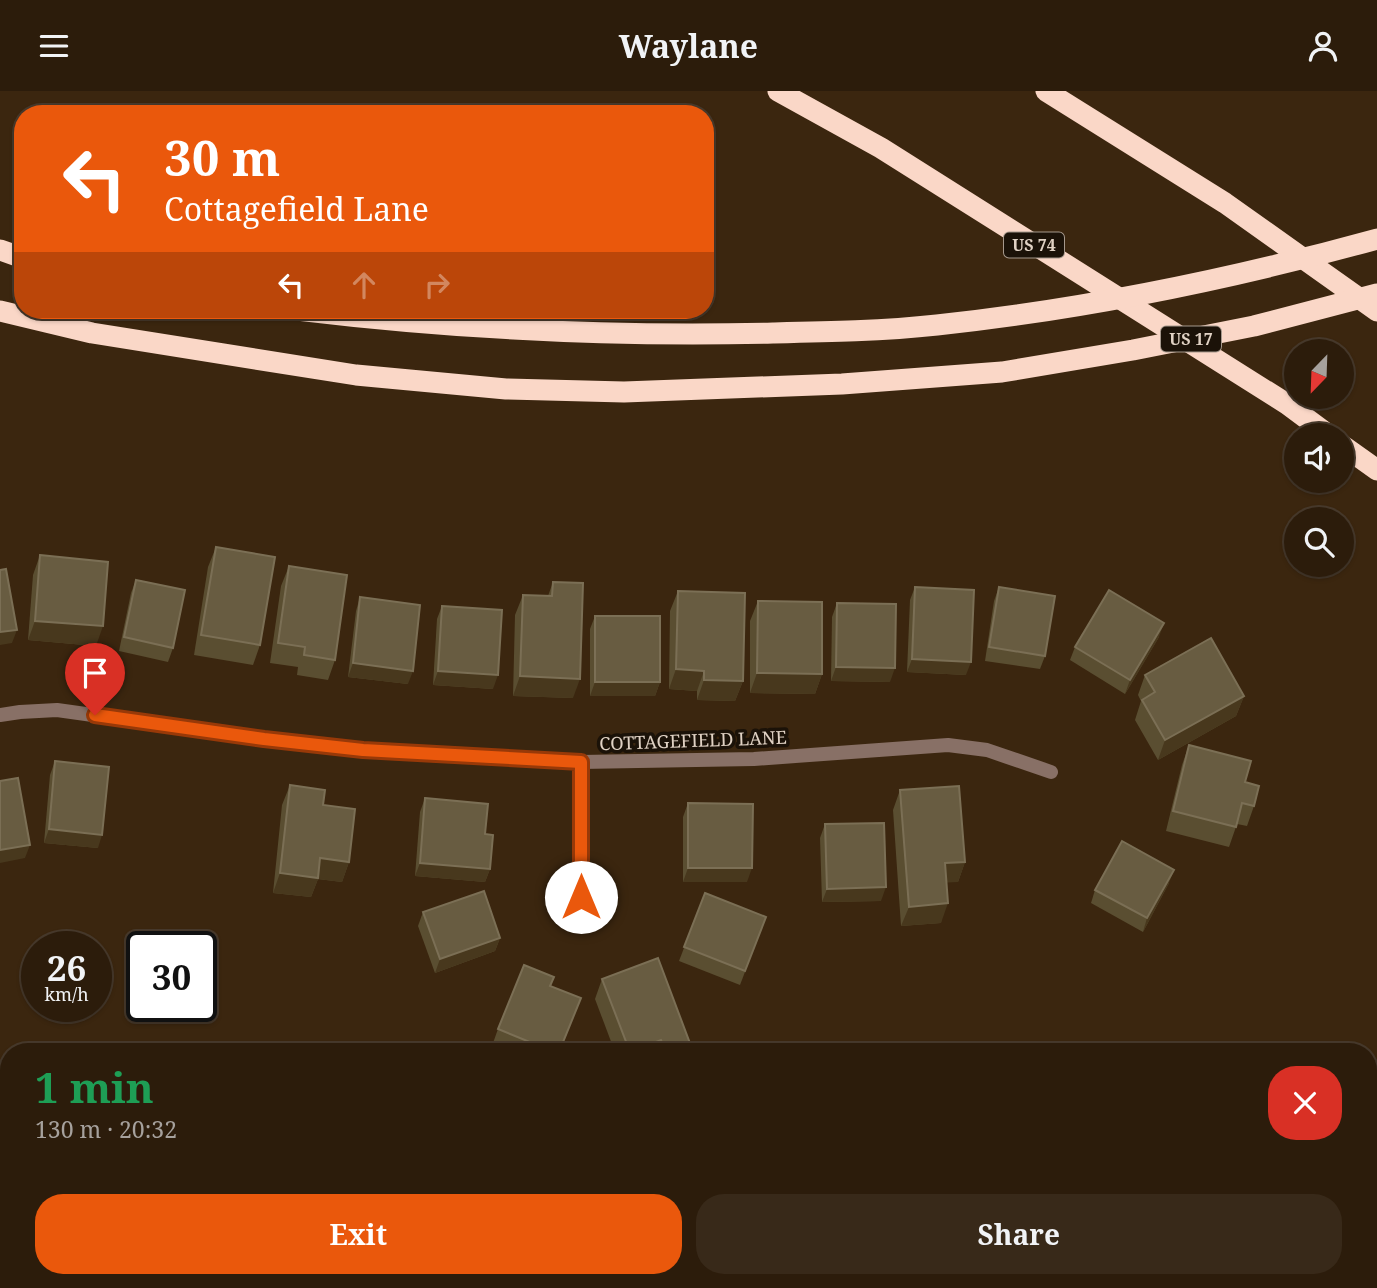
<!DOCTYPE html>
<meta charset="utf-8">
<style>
body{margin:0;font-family:"Noto Serif",serif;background:#382919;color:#f1f3f6;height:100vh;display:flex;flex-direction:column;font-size:26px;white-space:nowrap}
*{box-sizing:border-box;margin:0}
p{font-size:23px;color:#a6a19d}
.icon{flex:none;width:38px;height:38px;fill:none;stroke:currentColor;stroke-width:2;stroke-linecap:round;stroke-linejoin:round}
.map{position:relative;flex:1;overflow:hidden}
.drawer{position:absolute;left:0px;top:952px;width:1377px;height:245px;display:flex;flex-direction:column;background:#2c1c0b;border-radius:28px 28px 0 0;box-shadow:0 2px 5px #0004,0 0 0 2px #483a2c}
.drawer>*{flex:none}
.banner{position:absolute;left:14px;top:14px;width:700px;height:214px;border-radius:28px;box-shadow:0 2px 5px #0004,0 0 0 2px #483a2c;background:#ea580c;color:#fff;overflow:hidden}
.needle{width:46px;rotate:203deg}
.controls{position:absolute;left:1284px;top:248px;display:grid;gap:14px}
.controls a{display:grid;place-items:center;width:70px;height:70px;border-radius:50%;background:#2c1c0b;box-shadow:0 2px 5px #0004,0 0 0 2px #483a2c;font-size:35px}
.speed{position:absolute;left:21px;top:840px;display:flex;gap:14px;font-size:35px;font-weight:700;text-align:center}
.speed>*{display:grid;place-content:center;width:91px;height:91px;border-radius:50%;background:#2c1c0b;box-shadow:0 2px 5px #0004,0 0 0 2px #483a2c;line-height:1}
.speed small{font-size:18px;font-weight:400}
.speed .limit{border:4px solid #111;border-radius:10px;background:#fff;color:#111}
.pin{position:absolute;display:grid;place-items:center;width:60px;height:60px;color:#fff;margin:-72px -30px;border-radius:50% 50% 50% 0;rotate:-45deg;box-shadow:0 0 7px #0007}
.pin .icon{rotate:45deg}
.me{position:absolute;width:77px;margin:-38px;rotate:0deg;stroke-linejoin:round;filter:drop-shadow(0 0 5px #0008)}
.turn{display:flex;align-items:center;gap:24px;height:147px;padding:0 35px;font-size:32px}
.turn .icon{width:91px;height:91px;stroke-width:2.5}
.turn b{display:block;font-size:49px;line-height:60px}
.lanes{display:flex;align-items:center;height:66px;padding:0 35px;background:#0003;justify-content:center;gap:35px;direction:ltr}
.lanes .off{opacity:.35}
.round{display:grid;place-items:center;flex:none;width:74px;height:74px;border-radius:28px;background:#382919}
.headline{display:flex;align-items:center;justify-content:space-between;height:119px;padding:0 35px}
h1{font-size:42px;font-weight:700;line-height:52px;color:#1e9e55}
.button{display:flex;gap:14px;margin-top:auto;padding:14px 35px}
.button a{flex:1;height:80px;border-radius:28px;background:#ea580c;color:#fff;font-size:28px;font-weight:700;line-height:80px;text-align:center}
.button a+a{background:#382919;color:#f1f3f6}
header{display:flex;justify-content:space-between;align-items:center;height:91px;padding:0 35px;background:#2c1c0b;font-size:32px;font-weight:700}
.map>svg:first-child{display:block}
.wetland{fill:url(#wetland-marsh)}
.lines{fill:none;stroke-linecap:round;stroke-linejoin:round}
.street{stroke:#887066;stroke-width:14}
.highway{stroke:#fad7c7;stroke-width:21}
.wall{fill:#5a4e31}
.shaded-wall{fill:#48381d}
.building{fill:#685c41;stroke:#7b6f55;stroke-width:2}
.route-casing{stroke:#983908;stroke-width:18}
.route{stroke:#ea580c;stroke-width:12}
.labels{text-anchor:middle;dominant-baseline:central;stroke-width:7;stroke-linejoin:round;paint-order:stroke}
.shield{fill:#1b1208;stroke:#a5988c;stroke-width:2}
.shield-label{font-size:16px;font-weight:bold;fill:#e0d2c4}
.street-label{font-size:18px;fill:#e0d2c4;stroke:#1b1208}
</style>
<header><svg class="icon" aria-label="menu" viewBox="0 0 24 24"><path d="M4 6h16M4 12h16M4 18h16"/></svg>Waylane<svg class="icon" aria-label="person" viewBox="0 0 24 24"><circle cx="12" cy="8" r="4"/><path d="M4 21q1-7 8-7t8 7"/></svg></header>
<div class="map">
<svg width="1377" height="1197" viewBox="0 0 1377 1197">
<defs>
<pattern id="wetland-marsh" width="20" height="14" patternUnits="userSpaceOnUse" patternTransform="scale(1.75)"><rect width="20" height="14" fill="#60312f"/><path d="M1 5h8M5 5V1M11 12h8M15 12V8" fill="none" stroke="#764e4c"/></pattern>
</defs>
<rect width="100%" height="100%" fill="#3b260f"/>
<polygon class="wetland" points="775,1188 997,1188 1013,1197 759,1197"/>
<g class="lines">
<g class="street">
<polyline points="0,624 20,621 57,619 264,648 363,658 581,671 754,668 948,654 987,659 1051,681"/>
<polyline points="581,805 581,671"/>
</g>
<g class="highway">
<polyline points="778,0 881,57 1287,313 1330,345"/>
<polyline points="1046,0 1225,112 1377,220"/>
<polyline points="0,159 23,167"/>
<path d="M297,219C455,238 614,246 773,242C827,241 883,240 937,234C1086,218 1232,188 1377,148"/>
<polyline points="0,220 92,242 356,284 506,298 624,301 842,293 1002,281 1133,259 1254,235 1377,203"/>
<polyline points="1342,354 1377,379"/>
</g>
</g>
<g class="wall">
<polygon points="216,456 260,554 253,574 194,564 208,476"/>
<polygon points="40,464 96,555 28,549 33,484"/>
<polygon points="289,475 335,569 328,589 297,584 298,576 270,572 281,495"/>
<polygon points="136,489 173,557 168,571 119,560 131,502"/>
<polygon points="553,491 573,607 513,605 515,524 523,504 548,505"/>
<polygon points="915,496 966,584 907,581 910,509"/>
<polygon points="999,496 1045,565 1040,578 985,570 994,510"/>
<polygon points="678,500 743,590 735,610 697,609 697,600 669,598 670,520"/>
<polygon points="360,506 408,593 348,586 356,520"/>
<polygon points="758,510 822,583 815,603 750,602 750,530"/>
<polygon points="837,512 890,591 831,590 832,526"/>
<polygon points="442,515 493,598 433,594 437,528"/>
<polygon points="595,525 660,591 655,605 590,605 590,538"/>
<polygon points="1159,546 1125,603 1070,569 1075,556"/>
<polygon points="1145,584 1244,605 1236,625 1158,669 1135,629 1141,610 1138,604"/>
<polygon points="1189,654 1245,691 1254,715 1247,735 1237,733 1229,756 1166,740 1182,674"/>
<polygon points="55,670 98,757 44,752 50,684"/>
<polygon points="290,694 323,714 349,771 342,791 318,788 311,806 273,802 282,714"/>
<polygon points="900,699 965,771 958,791 946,791 941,832 901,835 893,719"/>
<polygon points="425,707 485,743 490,778 485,791 415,785 420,721"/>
<polygon points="688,712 747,791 683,791 683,726"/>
<polygon points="825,733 881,810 822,811 820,747"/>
<polygon points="1169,792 1143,841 1091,812 1095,799"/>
<polygon points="705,802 766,826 740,894 679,870"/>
<polygon points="423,821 500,847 495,860 435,882 418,835"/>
<polygon points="602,888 691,955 689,961 615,961 595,908"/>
<polygon points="551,895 581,907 559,961 515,961 493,952 498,938"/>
</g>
<g class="shaded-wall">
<polygon points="35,530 103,535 96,555 28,549"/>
<polygon points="1164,532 1159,546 1125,603 1130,589"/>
<polygon points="17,539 12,552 0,554 0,541"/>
<polygon points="912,568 971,571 966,584 907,581"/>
<polygon points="353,572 413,580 408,593 348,586"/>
<polygon points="836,576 895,577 890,591 831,590"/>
<polygon points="676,578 704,580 697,600 669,598"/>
<polygon points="438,580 498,584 493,598 433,594"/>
<polygon points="757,582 822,583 815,603 750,602"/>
<polygon points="520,585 580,588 573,607 513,605"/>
<polygon points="704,589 743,590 735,610 697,609"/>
<polygon points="595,591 660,591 655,605 590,605"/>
<polygon points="1244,605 1236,625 1158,669 1165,649"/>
<polygon points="49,738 102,744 98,757 44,752"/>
<polygon points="30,754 25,767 0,772 0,759"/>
<polygon points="320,767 349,771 342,791 318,788 311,806 273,802 280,782"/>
<polygon points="965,771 958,791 938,792 945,772"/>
<polygon points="420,772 490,778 485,791 415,785"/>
<polygon points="688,777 752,777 747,791 683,791"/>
<polygon points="1174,779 1169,792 1143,841 1147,827"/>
<polygon points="886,796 881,810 822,811 827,798"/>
<polygon points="948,812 941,832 901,835 909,816"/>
<polygon points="500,847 495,860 435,882 440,868"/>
<polygon points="661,949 657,961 630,961"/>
<polygon points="691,955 689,961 676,961"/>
</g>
<g class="building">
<polygon points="216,456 275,466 260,554 201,544"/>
<polygon points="40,464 108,471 103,535 35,530"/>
<polygon points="289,475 347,484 335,569 304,564 305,556 278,552"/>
<polygon points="6,478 17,539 0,541 0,479"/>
<polygon points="136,489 185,499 173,557 124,546"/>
<polygon points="553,491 583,492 580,588 520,585 523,504 552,505"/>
<polygon points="915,496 974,499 971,571 912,568"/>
<polygon points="999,496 1055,505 1045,565 989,556"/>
<polygon points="1109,499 1164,532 1130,589 1075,556"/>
<polygon points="678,500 745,502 743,590 704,589 704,580 676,578"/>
<polygon points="360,506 420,514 413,580 353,572"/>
<polygon points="758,510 822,511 822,583 757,582"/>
<polygon points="837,512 896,513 895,577 836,576"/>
<polygon points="442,515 502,519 498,584 438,580"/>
<rect x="595" y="525" width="65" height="66"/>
<polygon points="1211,547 1244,605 1165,649 1142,609 1155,601 1145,584"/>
<polygon points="1189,654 1251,670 1245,691 1259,695 1254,715 1242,712 1236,736 1173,720"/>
<polygon points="55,670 109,676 102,744 49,738"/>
<polygon points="18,687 30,754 0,759 0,690"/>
<polygon points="290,694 325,699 323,714 355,718 349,771 320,767 318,787 280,782"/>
<polygon points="959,695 965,771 945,772 948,812 909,816 900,699"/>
<polygon points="425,707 488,713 485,743 493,744 490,778 420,772"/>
<polygon points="688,712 753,713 752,777 688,777"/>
<polygon points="884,732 886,796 827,798 825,733"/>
<polygon points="1122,750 1174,779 1147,827 1095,799"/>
<polygon points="484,800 500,847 440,868 423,821"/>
<polygon points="705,802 766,826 745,880 684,856"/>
<polygon points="658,867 691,955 676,961 666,961 661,949 630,961 602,888"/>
<polygon points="524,874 554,886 550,895 581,907 559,961 554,961 498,938"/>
</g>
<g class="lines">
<defs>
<polyline id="route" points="95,624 264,648 363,659 581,671 581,806"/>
</defs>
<use href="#route" class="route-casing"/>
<use href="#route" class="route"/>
</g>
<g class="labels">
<g class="shield">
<rect x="1004" y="141.5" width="60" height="25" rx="5"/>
<rect x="1161" y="235.5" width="60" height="25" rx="5"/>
</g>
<g class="shield-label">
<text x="1034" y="154">US 74</text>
<text x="1191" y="248">US 17</text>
</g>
<g class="street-label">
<text transform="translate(693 649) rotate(-2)">COTTAGEFIELD LANE</text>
</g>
</g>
</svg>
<div class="controls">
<a><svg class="needle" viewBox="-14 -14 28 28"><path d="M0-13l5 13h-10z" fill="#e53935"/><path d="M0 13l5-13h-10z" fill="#a6a19d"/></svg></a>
<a><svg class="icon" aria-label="sound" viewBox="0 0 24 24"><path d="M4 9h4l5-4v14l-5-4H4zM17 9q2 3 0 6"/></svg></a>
<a><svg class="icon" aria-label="search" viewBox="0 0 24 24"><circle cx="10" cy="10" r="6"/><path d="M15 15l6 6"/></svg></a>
</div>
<div class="speed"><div>26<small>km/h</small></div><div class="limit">30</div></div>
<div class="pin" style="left:95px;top:624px;background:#d93025"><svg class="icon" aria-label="arrive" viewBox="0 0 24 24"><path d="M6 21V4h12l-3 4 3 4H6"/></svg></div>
<svg class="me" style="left:581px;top:806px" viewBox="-20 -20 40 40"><circle r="19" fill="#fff"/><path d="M0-13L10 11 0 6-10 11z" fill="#ea580c"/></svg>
<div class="banner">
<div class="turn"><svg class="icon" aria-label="left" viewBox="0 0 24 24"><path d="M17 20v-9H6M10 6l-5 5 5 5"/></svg><div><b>30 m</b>Cottagefield Lane</div></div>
<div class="lanes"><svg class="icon" aria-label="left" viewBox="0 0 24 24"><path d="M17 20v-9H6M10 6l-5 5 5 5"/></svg><svg class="icon off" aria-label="ahead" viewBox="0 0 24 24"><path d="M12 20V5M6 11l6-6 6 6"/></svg><svg class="icon off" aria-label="right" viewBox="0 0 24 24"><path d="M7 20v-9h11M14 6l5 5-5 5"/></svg></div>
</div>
<section class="drawer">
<div class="headline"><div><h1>1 min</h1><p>130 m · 20:32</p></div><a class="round" style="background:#d93025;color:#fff"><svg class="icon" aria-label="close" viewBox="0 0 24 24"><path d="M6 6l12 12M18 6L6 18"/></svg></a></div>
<div class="button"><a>Exit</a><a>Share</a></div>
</section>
</div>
